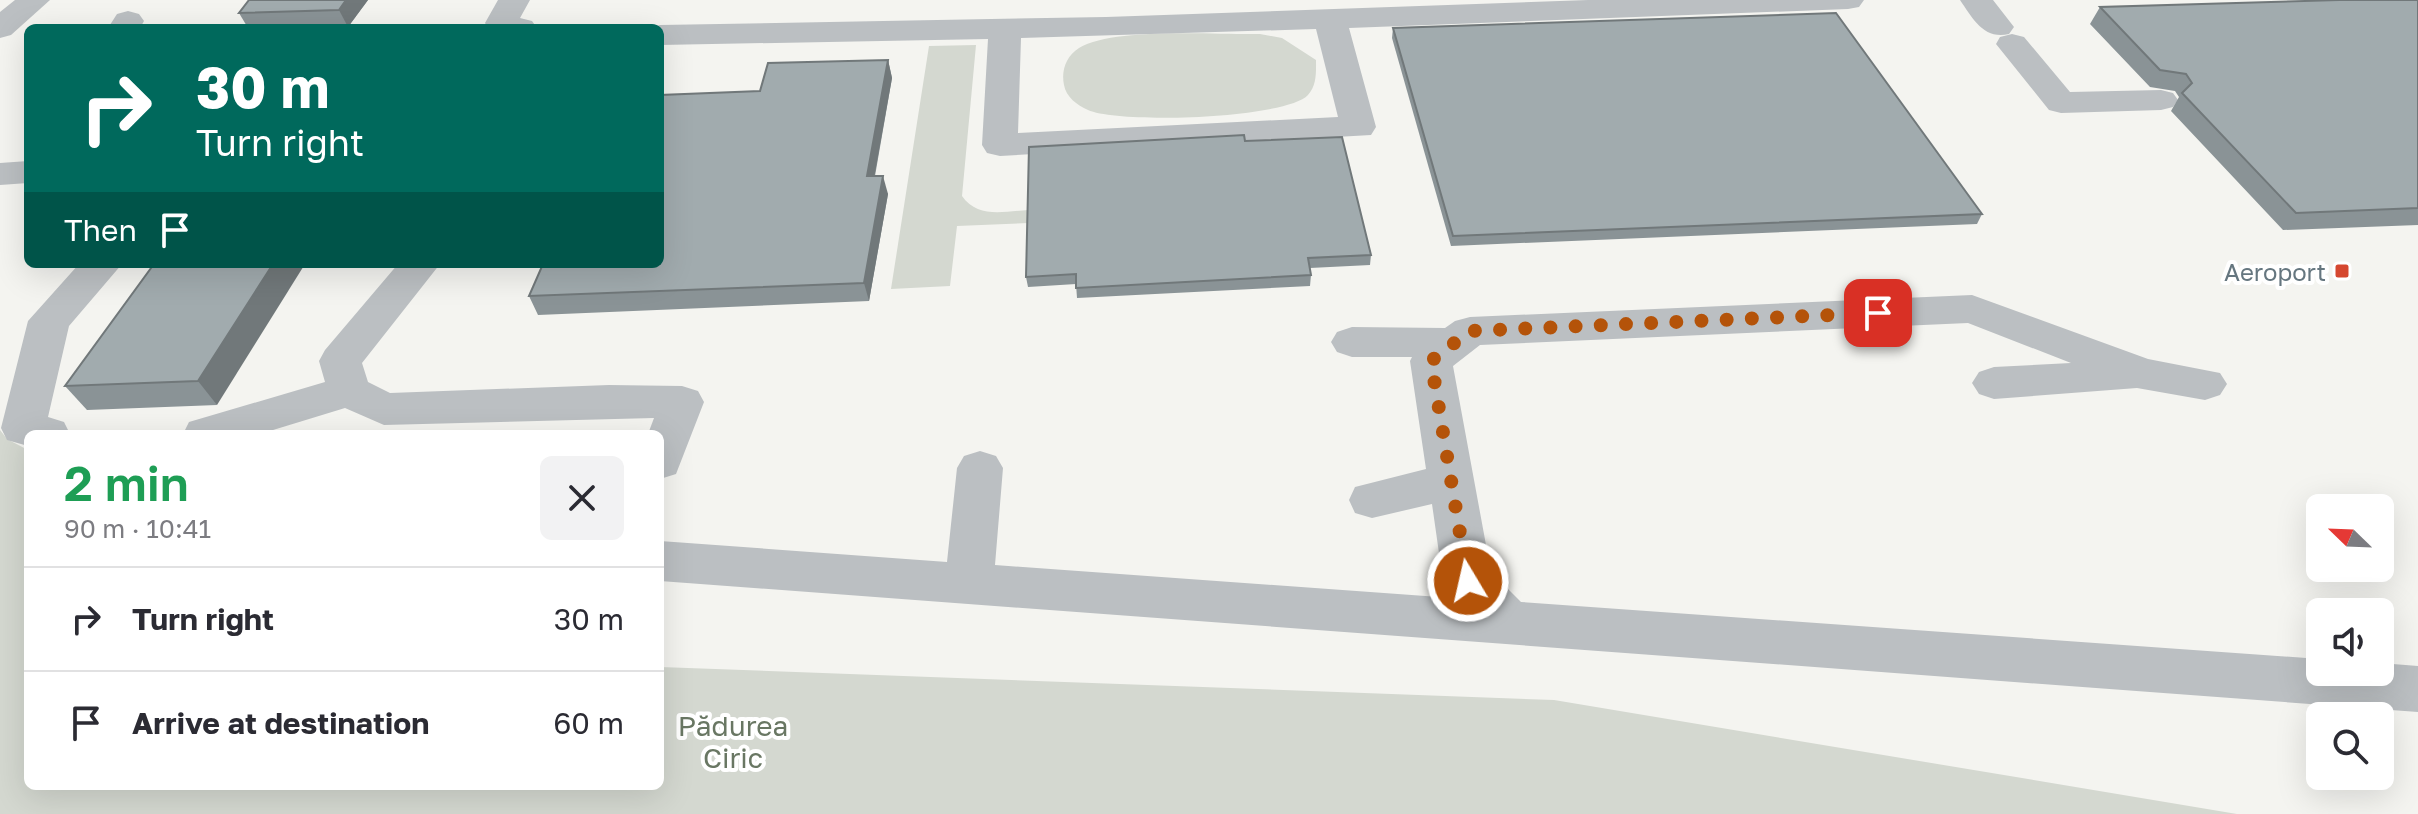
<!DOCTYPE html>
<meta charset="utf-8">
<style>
body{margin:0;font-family:"Golos Text",sans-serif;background:#f2f2f3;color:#2b2b33;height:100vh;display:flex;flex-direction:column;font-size:30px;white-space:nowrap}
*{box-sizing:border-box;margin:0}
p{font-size:26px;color:#7c7c81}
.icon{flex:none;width:44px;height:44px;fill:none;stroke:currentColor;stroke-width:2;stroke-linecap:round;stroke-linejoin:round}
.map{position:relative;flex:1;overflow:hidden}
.details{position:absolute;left:24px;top:430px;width:640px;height:360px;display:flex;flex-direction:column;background:#fff;border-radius:12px;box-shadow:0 8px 32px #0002}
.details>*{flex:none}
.top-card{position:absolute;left:24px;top:24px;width:640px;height:244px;border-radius:12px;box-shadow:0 8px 32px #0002;background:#00695c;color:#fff;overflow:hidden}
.needle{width:52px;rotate:293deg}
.tools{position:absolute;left:2306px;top:494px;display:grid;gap:16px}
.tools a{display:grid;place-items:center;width:88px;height:88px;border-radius:12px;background:#fff;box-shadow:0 8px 32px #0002;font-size:40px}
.pin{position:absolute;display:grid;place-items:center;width:68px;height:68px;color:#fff;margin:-34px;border-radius:16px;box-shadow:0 4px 12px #0006}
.me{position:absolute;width:88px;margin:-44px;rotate:351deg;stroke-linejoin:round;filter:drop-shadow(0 0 6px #0008)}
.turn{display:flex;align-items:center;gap:28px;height:168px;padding:0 40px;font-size:36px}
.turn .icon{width:104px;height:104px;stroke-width:2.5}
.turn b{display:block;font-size:56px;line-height:68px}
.then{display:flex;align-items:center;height:76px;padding:0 40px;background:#0003;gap:16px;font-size:30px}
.round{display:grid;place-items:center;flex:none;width:84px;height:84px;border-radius:12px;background:#f2f2f3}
.overview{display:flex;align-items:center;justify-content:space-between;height:136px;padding:0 40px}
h1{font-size:48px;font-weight:600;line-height:60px;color:#1e9e55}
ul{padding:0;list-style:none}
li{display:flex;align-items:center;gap:24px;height:104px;padding:0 40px;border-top:2px solid #e1e1e2}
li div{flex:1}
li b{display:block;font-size:30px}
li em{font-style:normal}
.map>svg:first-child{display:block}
.green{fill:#d4d8d0}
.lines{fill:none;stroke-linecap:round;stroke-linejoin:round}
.minor{fill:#bbbfc2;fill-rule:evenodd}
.wall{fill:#8a9396}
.shaded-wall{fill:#71787a}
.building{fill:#a1abae;stroke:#71787a;stroke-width:2}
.route{stroke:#b45309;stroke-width:14;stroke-dasharray:0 25.2}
.poi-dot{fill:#d5472f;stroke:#fff;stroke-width:3}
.labels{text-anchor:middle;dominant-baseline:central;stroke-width:8;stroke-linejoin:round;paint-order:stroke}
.poi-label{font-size:24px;fill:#65767f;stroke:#fff;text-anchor:end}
.near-park-label{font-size:28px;fill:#697763;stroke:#fff}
</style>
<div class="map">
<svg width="2418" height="814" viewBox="0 0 2418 814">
<rect width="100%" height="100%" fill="#f4f4f0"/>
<g class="green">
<path d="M1260,34L1282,38L1316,60C1316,72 1317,85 1308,95C1285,119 1119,124 1088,110C1077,105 1066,97 1064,85C1061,71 1066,56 1079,48C1114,27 1216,35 1260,34Z"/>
<path d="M976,45L962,196C978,219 1004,211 1029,210V223L957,226L950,286L891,289L929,46Z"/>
<polygon points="0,430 7,439 28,450 28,786 660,786 660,667 1554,700 2237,814 0,814"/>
</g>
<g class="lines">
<g class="minor">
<polygon points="15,0 50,0 11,35 0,38 0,12"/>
<polygon points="498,0 530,0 520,18 532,21 537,28 488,28 485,23"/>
<path d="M1588,0H1864L1859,7L1848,9L1349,28L1376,127L1371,135L1000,156L987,153L982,145L988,39L660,45V28H649L660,25L1106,17ZM1316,29L1338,117L1018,133L1021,38Z"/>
<path d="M1960,0H1993L2014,27L2009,34C1984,40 1973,19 1960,0Z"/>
<polygon points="128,11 139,14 144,21 140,28 108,28 117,14"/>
<polygon points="2012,34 2024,37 2070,92 2161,90 2173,93 2178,100 2173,107 2161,110 2061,113 2049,110 1996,44 2000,37"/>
<polygon points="28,161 28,183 0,185 0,163"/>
<polygon points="79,264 122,264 69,326 48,417 64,422 70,434 28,434 28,446 7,440 1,428 28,321"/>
<polygon points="398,264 440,264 362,363 368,382 390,393 609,385 682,386 698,391 704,402 676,474 660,479 660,434 648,434 654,418 384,425 345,408 260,434 183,434 189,422 325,382 319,361 325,350"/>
<polygon points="1972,295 2148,359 2220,373 2227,384 2220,395 2205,400 2137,388 1994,399 1979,394 1972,383 1979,372 1994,367 2071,363 1968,323 1480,345 1453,366 1491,572 1521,602 2320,659 2320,672 2380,672 2380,663 2418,666 2418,712 660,581 660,541 947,562 957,468 964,456 980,451 996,456 1003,468 995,565 1453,598 1443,581 1432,504 1372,518 1355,513 1349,500 1355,487 1426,469 1410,361 1412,357 1352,357 1337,352 1331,342 1337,332 1352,327 1445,328 1455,321 1470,317"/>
</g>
</g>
<g class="wall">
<polygon points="249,0 368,0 348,27 248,28 239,13"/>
<polygon points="2418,0 2418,225 2283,230 2171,111 2179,97 2175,91 2150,87 2090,24 2100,7"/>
<polygon points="1393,28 1982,214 1977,224 1451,246 1392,38"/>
<polygon points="888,60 892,78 875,176 888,194 869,301 538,315 529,296 760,91"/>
<polygon points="1245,141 1371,255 1370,265 1310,268 1311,275 1310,286 1077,298 1076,284 1028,287 1026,277"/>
<polygon points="154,264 217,405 87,410 65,386"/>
</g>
<g class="shaded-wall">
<polygon points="346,0 368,0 348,27 339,10"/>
<polygon points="888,60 892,78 871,195 867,176"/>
<polygon points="883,176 888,194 869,301 864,283"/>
<polygon points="273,264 305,264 217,405 198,381"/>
</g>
<g class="building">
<polygon points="249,0 346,0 339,10 239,13"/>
<polygon points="2339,0 2418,0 2418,208 2296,213 2182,93 2192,83 2186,74 2160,70 2100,7"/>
<polygon points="1836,13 1982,214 1453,236 1393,28"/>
<polygon points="888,60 867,176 883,176 864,283 529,296 543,264 660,264 660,95 760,91 768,63"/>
<polygon points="1244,135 1245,141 1342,137 1371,255 1308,258 1311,275 1076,288 1076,274 1026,277 1029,147"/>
<polygon points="154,264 273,264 198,381 65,386"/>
</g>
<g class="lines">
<polyline class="route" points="1468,581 1431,361 1470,331 1878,313"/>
</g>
<rect class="poi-dot" x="2334" y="263" width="16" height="16" rx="4"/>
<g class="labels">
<g class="poi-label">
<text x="2326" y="271">Aeroport</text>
</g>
<g class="near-park-label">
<text x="733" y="725">Pădurea<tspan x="733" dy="32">Ciric</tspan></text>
</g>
</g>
</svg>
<div class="tools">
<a><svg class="needle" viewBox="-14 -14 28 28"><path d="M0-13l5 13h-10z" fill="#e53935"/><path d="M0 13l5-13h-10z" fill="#7c7c81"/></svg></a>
<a><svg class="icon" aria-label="sound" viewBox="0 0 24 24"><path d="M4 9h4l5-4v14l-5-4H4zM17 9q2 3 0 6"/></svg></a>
<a><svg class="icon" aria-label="search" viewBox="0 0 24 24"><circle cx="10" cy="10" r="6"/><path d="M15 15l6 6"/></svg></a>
</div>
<div class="pin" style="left:1878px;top:313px;background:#d93025"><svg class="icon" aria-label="arrive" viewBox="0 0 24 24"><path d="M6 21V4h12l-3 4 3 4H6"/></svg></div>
<svg class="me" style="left:1468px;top:581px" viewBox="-20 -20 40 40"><circle r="17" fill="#b45309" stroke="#fff" stroke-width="3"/><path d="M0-11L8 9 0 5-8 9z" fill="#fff"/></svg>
<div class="top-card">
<div class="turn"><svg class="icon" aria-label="right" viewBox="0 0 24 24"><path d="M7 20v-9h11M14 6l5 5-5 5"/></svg><div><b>30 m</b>Turn right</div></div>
<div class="then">Then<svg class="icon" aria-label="arrive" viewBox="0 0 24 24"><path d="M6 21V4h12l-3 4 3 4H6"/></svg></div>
</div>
<section class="details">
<div class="overview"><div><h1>2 min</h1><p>90 m · 10:41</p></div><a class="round"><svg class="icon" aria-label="close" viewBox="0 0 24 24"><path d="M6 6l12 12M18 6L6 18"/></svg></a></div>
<ul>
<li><svg class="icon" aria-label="right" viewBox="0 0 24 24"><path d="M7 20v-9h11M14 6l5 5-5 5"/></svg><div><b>Turn right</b></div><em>30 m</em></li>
<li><svg class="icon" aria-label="arrive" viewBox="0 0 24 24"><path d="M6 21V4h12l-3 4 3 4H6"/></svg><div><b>Arrive at destination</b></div><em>60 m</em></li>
</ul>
</section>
</div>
